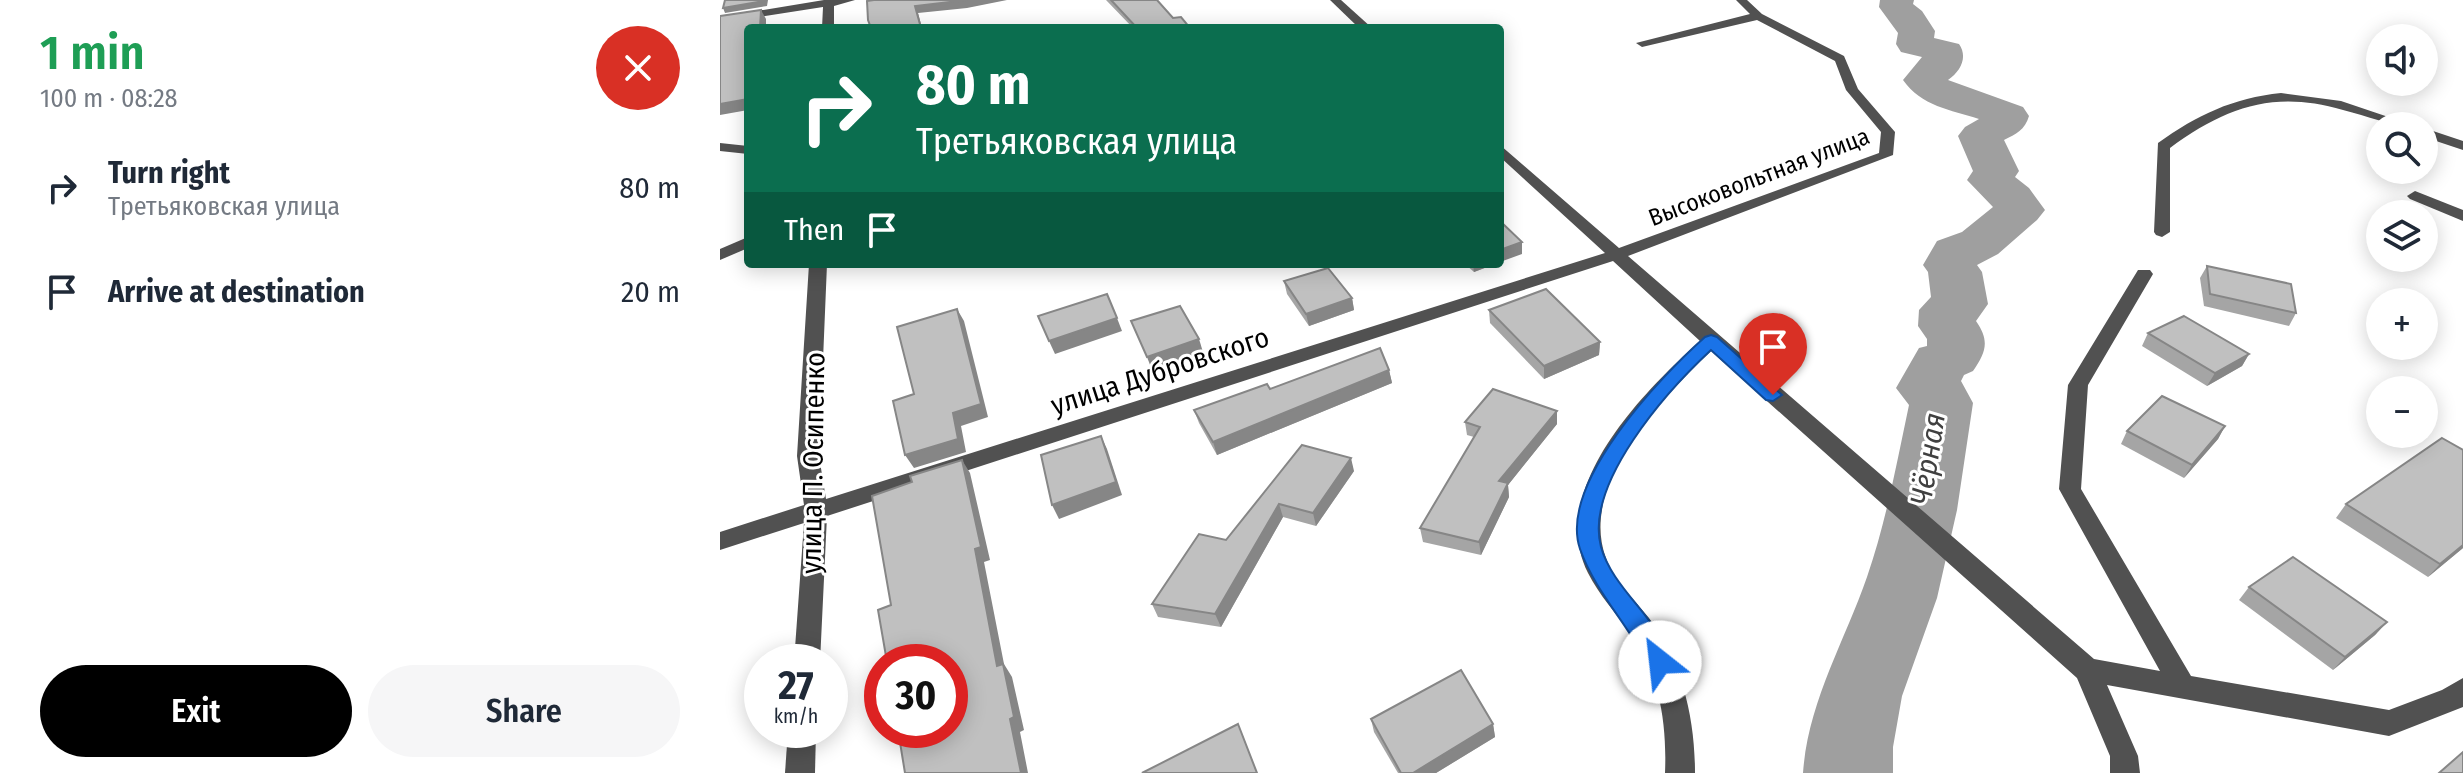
<!DOCTYPE html>
<meta charset="utf-8">
<style>
body{margin:0;font-family:"Fira Sans Condensed",sans-serif;background:#f6f6f7;color:#1f2937;height:100vh;display:flex;flex-direction:column;font-size:30px;white-space:nowrap}
*{box-sizing:border-box;margin:0}
p{font-size:26px;color:#747a83}
.icon{flex:none;width:44px;height:44px;fill:none;stroke:currentColor;stroke-width:2;stroke-linecap:round;stroke-linejoin:round}
.map{position:relative;flex:1;overflow:hidden}
.sheet{display:flex;flex-direction:column;background:#fff;width:720px}
.sheet>*{flex:none}
.top-card{position:absolute;left:24px;top:24px;width:760px;height:244px;border-radius:8px;box-shadow:0 4px 20px #0003;background:#0b6e4f;color:#fff;overflow:hidden}
.controls{position:absolute;left:1646px;top:24px;display:grid;gap:16px}
.controls a{display:grid;place-items:center;width:72px;height:72px;border-radius:50%;background:#fff;box-shadow:0 4px 20px #0003;font-size:40px}
.speed{position:absolute;left:24px;top:644px;display:flex;gap:16px;font-size:40px;font-weight:700;text-align:center}
.speed>*{display:grid;place-content:center;width:104px;height:104px;border-radius:50%;background:#fff;box-shadow:0 4px 20px #0003;line-height:1}
.speed small{font-size:20px;font-weight:400}
.speed .limit{border:12px solid #d22;background:#fff;color:#111}
.pin{position:absolute;display:grid;place-items:center;width:68px;height:68px;color:#fff;margin:-82px -34px;border-radius:50% 50% 50% 0;rotate:-45deg;box-shadow:0 0 8px #0007}
.pin .icon{rotate:45deg}
.me{position:absolute;width:88px;margin:-44px;rotate:331deg;stroke-linejoin:round;filter:drop-shadow(0 0 6px #0008)}
.turn{display:flex;align-items:center;gap:28px;height:168px;padding:0 40px;font-size:36px}
.turn .icon{width:104px;height:104px;stroke-width:2.5}
.turn b{display:block;font-size:56px;line-height:68px}
.then{display:flex;align-items:center;height:76px;padding:0 40px;background:#0003;gap:16px;font-size:30px}
.round{display:grid;place-items:center;flex:none;width:84px;height:84px;border-radius:42px;background:#f6f6f7}
.head{display:flex;align-items:center;justify-content:space-between;height:136px;padding:0 40px}
h1{font-size:48px;font-weight:600;line-height:60px;color:#1e9e55}
.action{display:flex;gap:16px;margin-top:auto;padding:16px 40px}
.action a{flex:1;height:92px;border-radius:48px;background:#000;color:#fff;font-size:32px;font-weight:600;line-height:92px;text-align:center}
.action a+a{background:#f6f6f7;color:#1f2937}
ul{padding:0;list-style:none}
li{display:flex;align-items:center;gap:24px;height:104px;padding:0 40px}
li div{flex:1}
li b{display:block;font-size:30px}
li em{font-style:normal}
main{display:flex;flex:1;min-height:0}
.map>svg:first-child{display:block}
.lines{fill:none;stroke-linecap:round;stroke-linejoin:round}
.river{fill:#9f9f9f;fill-rule:evenodd}
.minor{fill:#515151;fill-rule:evenodd}
.wall{fill:#a5a5a5}
.shaded-wall{fill:#868686}
.building{fill:#c0c0c0;stroke:#868686;stroke-width:2}
.route{fill:#1a73e8;stroke:#114b97;stroke-width:2}
.labels{text-anchor:middle;dominant-baseline:central;stroke-width:6;stroke-linejoin:round;paint-order:stroke}
.far-street-label{font-size:24px;fill:#000;stroke:#fff}
.street-label{font-size:28px;fill:#000;stroke:#fff}
.water-label{font-size:30px;font-style:italic;fill:#404040;stroke:#fff}
</style>
<main>
<section class="sheet">
<div class="head"><div><h1>1 min</h1><p>100 m · 08:28</p></div><a class="round" style="background:#d93025;color:#fff"><svg class="icon" aria-label="close" viewBox="0 0 24 24"><path d="M6 6l12 12M18 6L6 18"/></svg></a></div>
<ul>
<li><svg class="icon" aria-label="right" viewBox="0 0 24 24"><path d="M7 20v-9h11M14 6l5 5-5 5"/></svg><div><b>Turn right</b><p>Третьяковская улица</p></div><em>80 m</em></li>
<li><svg class="icon" aria-label="arrive" viewBox="0 0 24 24"><path d="M6 21V4h12l-3 4 3 4H6"/></svg><div><b>Arrive at destination</b></div><em>20 m</em></li>
</ul>
<div class="action"><a>Exit</a><a>Share</a></div>
</section>
<div class="map">
<svg width="1743" height="773" viewBox="0 0 1743 773">
<rect width="100%" height="100%" fill="#fff"/>
<g class="lines">
<path class="river" d="M1160,0H1194L1193,4L1202,11L1215,31L1214,38L1239,44C1248,57 1241,71 1228,80L1303,107L1309,116C1305,130 1296,134 1284,140L1299,171L1295,177L1309,188L1325,210L1317,220L1278,254L1257,265L1262,272L1268,304L1256,321C1270,341 1266,352 1253,371L1244,375L1241,381L1253,403L1237,510L1217,598L1182,696L1173,747V773H1083C1088,702 1124,643 1147,577C1166,522 1177,462 1189,405L1176,388L1199,348L1207,346V339L1198,326L1199,310L1211,297L1208,272L1203,265L1217,241L1242,232L1273,207L1247,180L1253,171L1238,136L1245,127L1259,119C1231,110 1201,106 1183,80L1202,57L1181,52L1176,44L1178,33L1159,7Z"/>
<g class="minor">
<polygon points="135,0 114,6 114,28 102,28 103,7 0,23 0,17 104,0"/>
<polygon points="610,0 621,0 652,28 639,28"/>
<path d="M1016,0H1027L1042,14L1124,56L1138,89L1175,132L1173,155L908,256L1374,659L1440,671L1339,489L1348,385L1418,270H1430L1433,274L1368,385L1361,489L1471,676L1669,710L1722,690L1743,678V707L1669,736L1387,685L1418,756L1420,773H1390V756L1357,678L991,351C943,397 858,484 886,558C894,581 914,599 929,618C962,663 975,717 975,773H945C947,724 940,674 910,633C896,613 879,595 868,573C826,490 923,392 980,341L893,261L107,516L100,662H74L84,523L0,550V532L84,505L77,456L89,264H107L99,456L106,499L885,253L780,157V145L899,248L1159,153L1161,132L1126,90L1115,61L1037,20L922,47L916,43L1030,14Z"/>
<path d="M1561,93L1621,101L1695,126C1669,126 1648,116 1623,110C1554,90 1506,107 1450,148V232L1442,237L1436,235L1434,232L1438,143C1477,115 1513,98 1561,93Z"/>
<polygon points="1704,128 1743,141 1743,150 1704,137"/>
<polygon points="0,143 28,146 28,154 0,151"/>
<polygon points="1695,191 1743,210 1743,221 1690,199 1687,196"/>
<polygon points="28,237 28,248 0,260 0,249"/>
<polygon points="68,730 96,730 95,773 65,773"/>
</g>
</g>
<g class="wall">
<polygon points="386,0 437,0 453,18 470,28 413,28"/>
<polygon points="745,264 775,264 754,272"/>
<polygon points="1487,266 1576,313 1569,326 1484,306 1480,278"/>
<polygon points="564,281 632,298 634,310 589,326 567,294"/>
<polygon points="769,310 880,342 879,355 824,379 770,323"/>
<polygon points="1428,333 1529,354 1522,366 1487,386 1422,346"/>
<polygon points="669,370 672,383 497,455 479,423 474,410 550,389"/>
<polygon points="745,422 837,424 788,485 789,497 761,555 703,542 700,528 754,437 747,435"/>
<polygon points="1505,426 1498,439 1464,478 1401,444 1407,431"/>
<polygon points="582,445 634,471 596,526 563,517 501,627 438,617 432,604 506,540"/>
<polygon points="1743,450 1743,548 1708,577 1616,518 1626,504"/>
<polygon points="1529,587 1667,622 1655,635 1613,670 1519,600"/>
<polygon points="651,719 773,724 775,737 716,773 678,773 654,732"/>
</g>
<g class="shaded-wall">
<polygon points="45,0 48,0 47,6 5,13 3,8"/>
<polygon points="247,0 287,0 247,8 198,13 202,28 201,28 195,6"/>
<polygon points="41,10 46,19 46,28 40,28"/>
<polygon points="28,99 28,110 0,115 0,104"/>
<polygon points="802,242 802,254 780,262 780,250"/>
<polygon points="753,264 775,264 754,272"/>
<polygon points="632,298 634,310 589,326 586,314"/>
<polygon points="237,309 244,321 268,417 241,426 246,452 194,468 185,455 233,413"/>
<polygon points="397,318 402,331 335,354 329,341"/>
<polygon points="479,339 483,352 432,370 427,357"/>
<polygon points="880,342 879,355 824,379 824,366"/>
<polygon points="1529,354 1522,366 1487,386 1495,373"/>
<polygon points="669,370 672,383 497,455 493,442"/>
<polygon points="837,411 837,424 788,485 789,497 761,555 759,542 779,481"/>
<polygon points="1505,426 1498,439 1464,478 1472,465"/>
<polygon points="381,436 387,449 402,495 339,519 332,505"/>
<polygon points="631,458 634,471 596,526 593,513"/>
<polygon points="242,460 250,473 270,560 264,562 284,664 292,677 304,730 300,732 308,773 301,773 277,666 255,549"/>
<polygon points="559,504 563,517 501,627 495,614"/>
<polygon points="1743,545 1743,548 1708,577 1720,564"/>
<polygon points="1667,622 1655,635 1613,670 1625,657"/>
<polygon points="773,724 775,737 716,773 693,773"/>
</g>
<g class="building">
<polygon points="5,0 45,0 44,1 3,8"/>
<polygon points="154,0 247,0 195,6 201,28 151,28 148,20 147,1"/>
<polygon points="391,0 437,0 453,18 461,17 470,28 417,28"/>
<polygon points="41,10 40,28 28,28 28,99 0,104 0,16"/>
<polygon points="780,221 802,242 780,250"/>
<polygon points="1487,266 1571,284 1576,313 1490,294"/>
<polygon points="608,268 632,298 586,314 564,281"/>
<polygon points="826,289 880,342 824,366 769,310"/>
<polygon points="387,294 397,318 329,341 318,316"/>
<polygon points="460,306 479,339 427,357 411,321"/>
<polygon points="237,309 261,404 233,413 238,439 185,455 173,401 194,394 177,327"/>
<polygon points="1464,316 1529,354 1495,373 1428,333"/>
<polygon points="660,348 669,370 493,442 474,410 547,384 550,389"/>
<polygon points="773,389 837,411 779,481 788,483 759,542 700,528 760,427 745,422"/>
<polygon points="1442,396 1505,426 1472,465 1407,431"/>
<polygon points="381,436 396,482 332,505 321,455"/>
<polygon points="1722,438 1743,450 1743,545 1720,564 1626,504"/>
<polygon points="582,445 631,458 593,513 559,504 495,614 432,604 479,534 506,540"/>
<polygon points="242,460 261,547 255,549 277,666 283,664 294,717 290,719 301,773 185,773 178,730 230,730 230,662 167,662 158,610 171,605 152,496 192,482 190,476"/>
<polygon points="1573,557 1667,622 1625,657 1529,587"/>
<polygon points="741,670 773,724 693,773 681,773 651,719"/>
<polygon points="518,724 537,773 422,773"/>
<polygon points="1743,752 1743,773 1719,773"/>
</g>
<path class="route" d="M991,335L997,337L1062,395L1053,401L1046,400L991,350C948,390 864,483 881,547C890,579 918,603 935,629C942,639 947,651 952,662L948,670L940,673L931,670C911,627 876,594 860,549C838,484 940,377 985,337Z"/>
<g class="labels">
<g class="far-street-label">
<text transform="translate(1039 177) rotate(-21)">Высоковольтная улица</text>
</g>
<g class="street-label">
<text transform="translate(440 371) rotate(-18)">улица Дубровского</text>
<text transform="translate(93 463) rotate(-89)">улица П. Осипенко</text>
</g>
<g class="water-label">
<text transform="translate(1208 459) rotate(-81)">Чёрная</text>
</g>
</g>
</svg>
<div class="controls">
<a><svg class="icon" aria-label="sound" viewBox="0 0 24 24"><path d="M4 9h4l5-4v14l-5-4H4zM17 9q2 3 0 6"/></svg></a>
<a><svg class="icon" aria-label="search" viewBox="0 0 24 24"><circle cx="10" cy="10" r="6"/><path d="M15 15l6 6"/></svg></a>
<a><svg class="icon" aria-label="layers" viewBox="0 0 24 24"><path d="M12 4l9 5-9 5-9-5zM3 14l9 5 9-5"/></svg></a>
<a>+</a>
<a>−</a>
</div>
<div class="speed"><div>27<small>km/h</small></div><div class="limit">30</div></div>
<div class="pin" style="left:1053px;top:395px;background:#d93025"><svg class="icon" aria-label="arrive" viewBox="0 0 24 24"><path d="M6 21V4h12l-3 4 3 4H6"/></svg></div>
<svg class="me" style="left:940px;top:662px" viewBox="-20 -20 40 40"><circle r="19" fill="#fff"/><path d="M0-13L10 11 0 6-10 11z" fill="#1a73e8"/></svg>
<div class="top-card">
<div class="turn"><svg class="icon" aria-label="right" viewBox="0 0 24 24"><path d="M7 20v-9h11M14 6l5 5-5 5"/></svg><div><b>80 m</b>Третьяковская улица</div></div>
<div class="then">Then<svg class="icon" aria-label="arrive" viewBox="0 0 24 24"><path d="M6 21V4h12l-3 4 3 4H6"/></svg></div>
</div>
</div>
</main>
